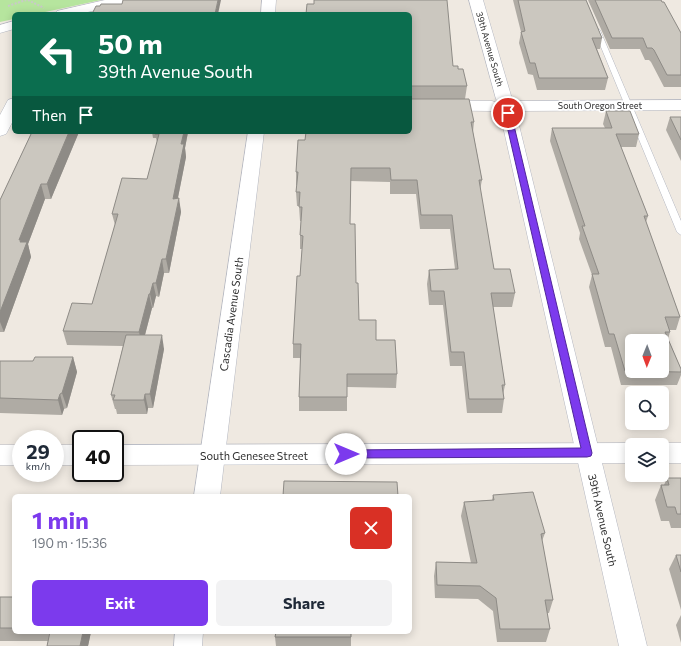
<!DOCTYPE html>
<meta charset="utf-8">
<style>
body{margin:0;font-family:Commissioner,sans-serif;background:#f2f2f3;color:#1f2937;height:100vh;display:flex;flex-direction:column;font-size:15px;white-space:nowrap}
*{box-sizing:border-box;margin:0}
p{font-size:13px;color:#747a83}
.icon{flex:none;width:22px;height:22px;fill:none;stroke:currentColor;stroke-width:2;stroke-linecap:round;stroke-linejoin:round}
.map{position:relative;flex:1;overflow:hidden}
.drawer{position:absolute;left:12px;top:494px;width:400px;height:140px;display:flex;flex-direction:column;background:#fff;border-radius:6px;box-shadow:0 2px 10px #0003}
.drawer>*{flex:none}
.top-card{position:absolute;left:12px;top:12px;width:400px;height:122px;border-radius:6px;box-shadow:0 2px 10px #0003;background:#0b6e4f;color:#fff;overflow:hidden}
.needle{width:26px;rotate:181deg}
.tools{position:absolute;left:625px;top:334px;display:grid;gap:8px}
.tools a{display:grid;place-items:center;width:44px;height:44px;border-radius:6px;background:#fff;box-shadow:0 2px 10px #0003;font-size:20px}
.speed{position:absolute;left:12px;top:430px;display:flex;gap:8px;font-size:20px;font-weight:700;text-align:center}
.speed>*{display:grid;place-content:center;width:52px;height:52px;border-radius:50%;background:#fff;box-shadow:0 2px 10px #0003;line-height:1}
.speed small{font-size:10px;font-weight:400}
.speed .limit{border:2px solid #111;border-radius:6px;background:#fff;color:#111}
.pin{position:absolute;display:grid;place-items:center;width:34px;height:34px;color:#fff;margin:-17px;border:2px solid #fff;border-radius:50%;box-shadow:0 1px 4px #0007}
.me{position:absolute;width:44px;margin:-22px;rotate:90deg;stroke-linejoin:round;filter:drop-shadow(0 0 3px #0008)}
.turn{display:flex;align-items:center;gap:14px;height:84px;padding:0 20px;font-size:18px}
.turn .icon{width:52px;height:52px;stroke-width:2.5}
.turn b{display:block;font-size:28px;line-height:34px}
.then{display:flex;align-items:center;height:38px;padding:0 20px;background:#0003;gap:8px;font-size:15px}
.round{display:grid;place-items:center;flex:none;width:42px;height:42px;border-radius:6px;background:#f2f2f3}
.headline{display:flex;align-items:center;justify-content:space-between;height:68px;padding:0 20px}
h1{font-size:24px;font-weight:700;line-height:30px;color:#7c3aed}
.cta{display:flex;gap:8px;margin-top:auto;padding:8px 20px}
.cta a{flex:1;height:46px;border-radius:6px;background:#7c3aed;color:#fff;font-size:16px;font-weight:700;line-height:46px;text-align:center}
.cta a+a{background:#f2f2f3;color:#1f2937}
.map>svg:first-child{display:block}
.green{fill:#b6e59e}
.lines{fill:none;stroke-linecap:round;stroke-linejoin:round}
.service-casing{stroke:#b4b7c1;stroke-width:1}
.minor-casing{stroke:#b4b7c1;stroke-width:1}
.tertiary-casing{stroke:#b4b7c1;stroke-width:1}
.path{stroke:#c9c9c9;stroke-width:2;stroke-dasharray:2 1.5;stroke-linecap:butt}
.service{fill:#fff;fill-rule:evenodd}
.minor{fill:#fff;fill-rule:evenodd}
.tertiary{fill:#fff;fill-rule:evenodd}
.wall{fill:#afaba4}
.shaded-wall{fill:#8e8b86}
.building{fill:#cbc7bf;stroke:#8e8b86;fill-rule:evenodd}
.route{fill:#7c3aed;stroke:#51269a}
.labels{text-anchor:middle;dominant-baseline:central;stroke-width:3.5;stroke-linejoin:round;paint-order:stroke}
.far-street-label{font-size:9px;fill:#2e2e2e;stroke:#fff}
.street-label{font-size:11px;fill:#2e2e2e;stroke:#fff}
</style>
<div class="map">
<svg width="681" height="646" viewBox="0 0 681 646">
<rect width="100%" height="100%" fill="#efe9e1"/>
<polygon class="green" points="0,0 101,0 36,14 14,14 14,19 0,22"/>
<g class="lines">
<defs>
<polygon id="service" points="597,28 600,30 681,221 681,235 677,232 594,30"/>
<g id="minor">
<polygon points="105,0 129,0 127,3 79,14 55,14 57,11"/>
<polygon points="262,0 276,0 275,14 261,14"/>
<polygon points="469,0 483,0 512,99 510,102 504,104 498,102 496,99"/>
<polygon points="14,21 14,29 0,33 0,25"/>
<polygon points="14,98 14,119 6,134 0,136 0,115 8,100"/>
<polygon points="410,100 492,101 498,103 500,106 498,109 492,111 410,110"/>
<polygon points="681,100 681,110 519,111 513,109 511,106 513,103 519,101"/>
<polygon points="508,108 514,110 516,113 647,646 619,646 500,113 502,110"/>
<polygon points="248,132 264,132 220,496 194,496"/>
<polygon points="175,632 203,632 202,646 174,646"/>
</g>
<g id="tertiary">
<polygon points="632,443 638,445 632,445 632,463 115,465 115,445"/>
<polygon points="662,443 681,443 681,463 662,463 662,445 656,445"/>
<rect x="0" y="445" width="21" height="20"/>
<rect x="55" y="445" width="26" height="20"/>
</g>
</defs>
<use href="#service" class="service-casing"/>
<use href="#minor" class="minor-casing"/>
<use href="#tertiary" class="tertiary-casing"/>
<g class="path">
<polyline points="28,0 44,8"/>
<polyline points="8,6 26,0"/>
</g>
<use href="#service" class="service"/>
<use href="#minor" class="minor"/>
<use href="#tertiary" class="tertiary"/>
</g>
<g class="wall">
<polygon points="513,0 586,0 602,38 600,49 597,49 608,78 605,90 537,90 533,75 528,74 519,43 521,32"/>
<polygon points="588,0 661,0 681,33 681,87 664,87 651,62 649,60 645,60 640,49 610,49"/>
<polygon points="410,14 453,66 458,69 467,86 465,99 474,122 473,132 482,180 480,190 494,269 515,293 512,307 493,307 505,385 503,395 504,399 502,413 467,413 462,366 450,366 443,305 429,305 427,284 429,270 455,269 450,229 420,229 416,194 390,194 390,182 350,181 350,224 359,320 376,340 397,374 396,388 347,387 347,411 299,411 299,397 301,358 293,358 293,344 300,276 302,249 300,249 300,235 301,221 300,221 299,206 297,206 296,192 297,185 296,185 296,172 305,140"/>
<polygon points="606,111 639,134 636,147 621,147 648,216 646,222 680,317 676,330 669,330 670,332 668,339 681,369 681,375 677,385 621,385 611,347 605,347 589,287 592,275 579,239 580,233 550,141 552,128 605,128 603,124"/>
<polygon points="670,117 681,117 681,161 666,130"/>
<polygon points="32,132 79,132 51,199 45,199 28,244 31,257 4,332 0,332 0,200"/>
<polygon points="152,132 188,132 185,148 186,157 178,198 181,212 169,273 164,273 159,297 156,296 153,308 152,308 145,335 164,349 153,408 148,408 147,414 117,414 116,409 115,409 111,395 123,346 67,345 63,331 92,304 115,225 112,214 147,179 157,142 156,138 153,138"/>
<polygon points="73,357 77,372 67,408 64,409 62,415 0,413 0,361 33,361"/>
<polygon points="667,478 681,478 681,528 671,528 669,521 661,521 655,500 661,485 664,485"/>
<polygon points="493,495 545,533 542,541 553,600 549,613 547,613 550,629 546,642 497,642 493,611 478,599 435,598 434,576 436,562 471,563 461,516 464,502 492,500"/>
<polygon points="676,555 681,555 681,610 669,569"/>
<polygon points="0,597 14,597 14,632 91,632 88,646 47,646 48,641 0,641"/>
<polygon points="681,615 681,643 676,625"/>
<polygon points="351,632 351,646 276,646 275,637"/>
</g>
<g class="shaded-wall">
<polygon points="218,0 221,0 218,14 215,14"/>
<polygon points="69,132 79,132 51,199 47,184"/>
<polygon points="184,132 188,132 185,148 186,157 175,212 173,199 181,144"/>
<polygon points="41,184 45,199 28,244 31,257 4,332 0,322 0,312 19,240"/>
<polygon points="179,198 181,212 169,273 166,259"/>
<polygon points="162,259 164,273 159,297 156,283"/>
<polygon points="153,283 156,296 153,308 150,294"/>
<polygon points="149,294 152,308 142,346 139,332"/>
<polygon points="162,335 164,349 153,408 150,394"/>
<polygon points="73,357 77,372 67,408 62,393"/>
<polygon points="60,394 64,409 62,415 58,400"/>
<polygon points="145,394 148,408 147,414 144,400"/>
<polygon points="83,632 91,632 88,646 80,646"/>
</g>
<g class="building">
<polygon points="123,0 218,0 215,14 92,14 96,6 100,6 101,4 122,4"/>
<polygon points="314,0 447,0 453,66 458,66 458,69 463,69 467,86 410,86 410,14 306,14 307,4 314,4"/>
<polygon points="518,0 586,0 602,38 592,38 608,78 539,78 535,63 530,63 521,32 525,31"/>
<polygon points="595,0 661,0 662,2 664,2 681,33 681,75 667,75 654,50 652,48 647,48 643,38 612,38"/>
<polygon points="410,98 411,99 469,99 474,122 471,122 482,180 479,180 494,269 510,269 515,293 491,293 505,385 502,385 504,399 469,399 464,352 451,352 444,291 431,291 429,270 458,269 452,215 421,215 417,180 391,180 390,168 351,168 350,224 355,224 356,283 358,283 359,320 376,320 376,340 395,340 397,374 347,374 347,397 299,397 301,344 293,344 297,276 300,276 303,236 300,235 302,207 299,207 300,192 296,192 298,172 296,172 298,140 305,140 306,132 410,132"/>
<path d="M606,111H630L639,134H616L648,216H644L680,317H665L670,332H665L681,369V372L625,371L614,334H609L592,274H599L582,226H585L552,128H612ZM632,341H662V371H632Z"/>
<polygon points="670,117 681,117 681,140"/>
<polygon points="32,132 69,132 47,184 41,184 19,240 21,240 20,242 27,242 0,312 0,200"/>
<polygon points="156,132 184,132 181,144 184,144 173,199 179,198 166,259 162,259 156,283 153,283 150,294 149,294 139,332 63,331 72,303 92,304 118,214 112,214 122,178 147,179 159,134 155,134"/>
<polygon points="126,335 162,335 150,394 145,394 144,400 113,400 115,395 111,395"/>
<polygon points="35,357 73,357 62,393 60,394 58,400 0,398 0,361 33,361"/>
<polygon points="667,478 681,478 681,514 677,514 675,507 667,507 661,485 669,485"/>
<polygon points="284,481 397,482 398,496 283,496"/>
<polygon points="533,492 545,533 541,534 553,600 545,600 550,629 500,629 496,598 480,586 437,585 436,562 477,563 464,502 494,500 493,495"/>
<polygon points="58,495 109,495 108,496 58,496"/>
<polygon points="676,555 681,555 681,572"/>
<rect x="0" y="597" width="14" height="31"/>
<polygon points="50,632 83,632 80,646 47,646"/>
<polygon points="276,632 351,632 351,637 275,637"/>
</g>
<polygon class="route" points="505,111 511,113 592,453 591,456 587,457 346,458 342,457 341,454 342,451 346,450 581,448 504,113"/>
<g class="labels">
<g class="far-street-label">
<text transform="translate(490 49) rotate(74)">39th Avenue South</text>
<text x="600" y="105">South Oregon Street</text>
</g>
<g class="street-label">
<text transform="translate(231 314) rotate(-82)">Cascadia Avenue South</text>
<text x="254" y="455">South Genesee Street</text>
<text transform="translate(603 520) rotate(77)">39th Avenue South</text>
</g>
</g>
</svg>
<div class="tools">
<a><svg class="needle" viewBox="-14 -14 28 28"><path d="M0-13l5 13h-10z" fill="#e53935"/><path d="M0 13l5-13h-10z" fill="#747a83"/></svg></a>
<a><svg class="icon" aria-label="search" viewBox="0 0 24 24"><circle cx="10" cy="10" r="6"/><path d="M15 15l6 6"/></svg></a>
<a><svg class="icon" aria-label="layers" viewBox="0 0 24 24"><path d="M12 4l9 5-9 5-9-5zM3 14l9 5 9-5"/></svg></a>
</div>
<div class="speed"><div>29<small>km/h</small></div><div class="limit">40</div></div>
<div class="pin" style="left:508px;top:113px;background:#d93025"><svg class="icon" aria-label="arrive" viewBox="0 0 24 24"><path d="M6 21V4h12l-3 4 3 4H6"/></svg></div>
<svg class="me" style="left:346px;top:454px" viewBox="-20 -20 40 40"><circle r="19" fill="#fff"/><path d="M0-13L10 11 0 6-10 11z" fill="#7c3aed"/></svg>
<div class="top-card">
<div class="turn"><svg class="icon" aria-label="left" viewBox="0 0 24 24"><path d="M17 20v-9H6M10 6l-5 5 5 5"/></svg><div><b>50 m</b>39th Avenue South</div></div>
<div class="then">Then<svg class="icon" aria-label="arrive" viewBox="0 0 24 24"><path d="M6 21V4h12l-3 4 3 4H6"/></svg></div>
</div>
<section class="drawer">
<div class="headline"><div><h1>1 min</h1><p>190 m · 15:36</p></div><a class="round" style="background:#d93025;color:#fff"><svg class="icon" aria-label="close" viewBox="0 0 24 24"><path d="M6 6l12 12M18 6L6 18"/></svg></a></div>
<div class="cta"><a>Exit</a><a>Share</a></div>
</section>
</div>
